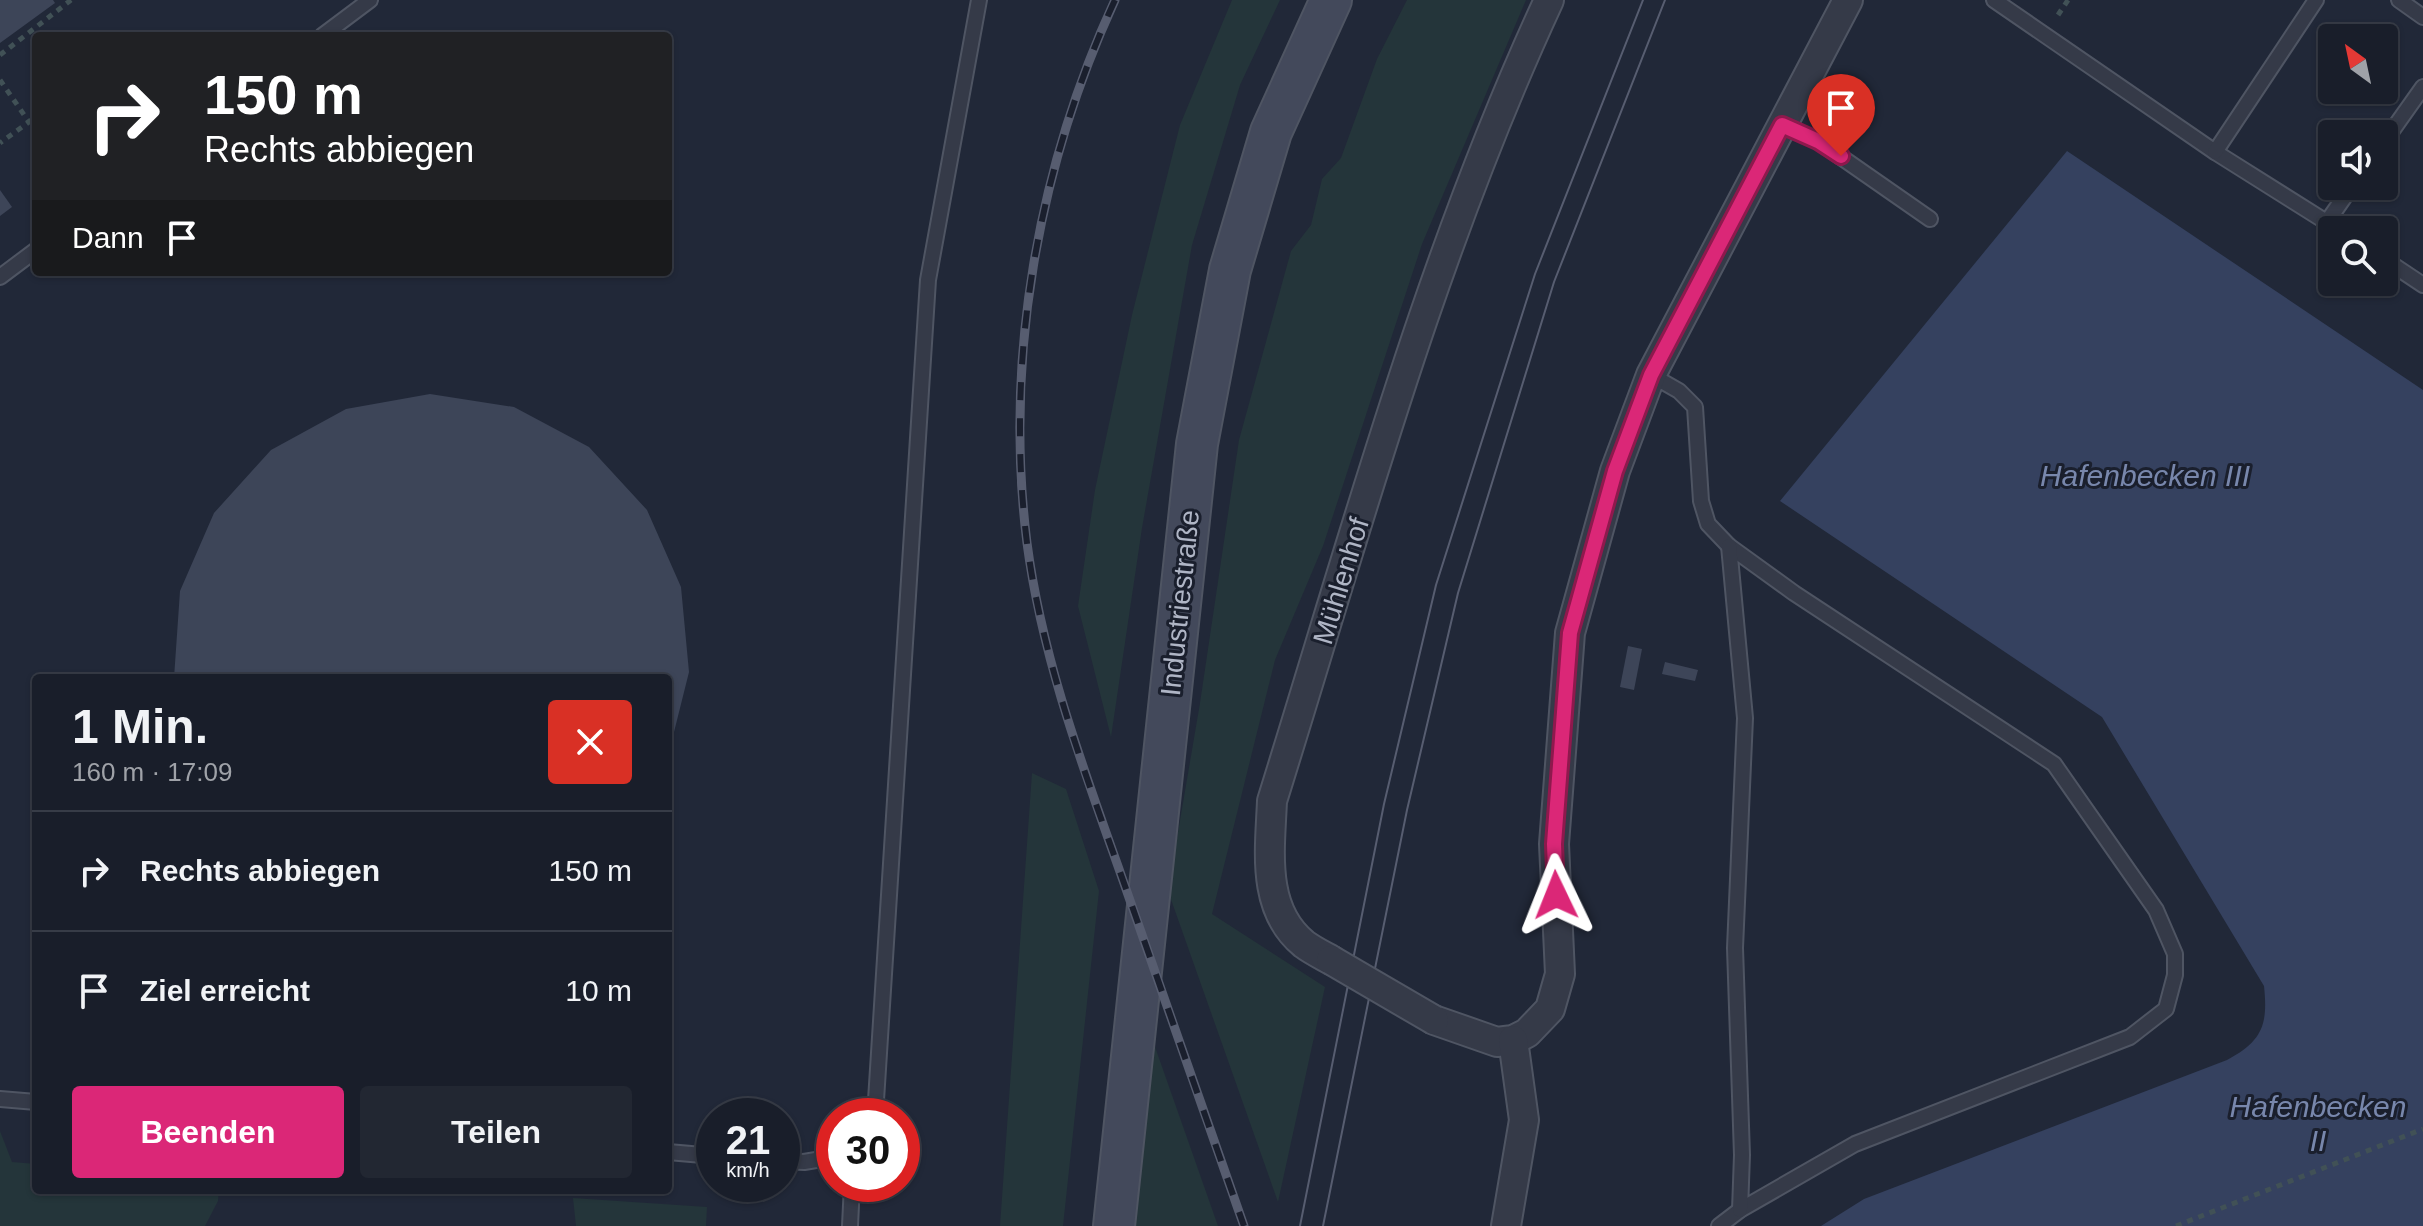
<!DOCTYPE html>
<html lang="de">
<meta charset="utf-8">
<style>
body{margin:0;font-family:Arial,sans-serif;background:#222732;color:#f1f3f6;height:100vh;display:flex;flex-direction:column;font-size:30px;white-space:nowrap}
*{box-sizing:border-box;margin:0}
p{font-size:26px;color:#9fa2a8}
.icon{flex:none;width:44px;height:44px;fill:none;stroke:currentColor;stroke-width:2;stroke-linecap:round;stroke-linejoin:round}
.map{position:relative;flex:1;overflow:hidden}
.drawer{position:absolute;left:32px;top:674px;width:640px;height:520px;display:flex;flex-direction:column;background:#191e2a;border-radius:8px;box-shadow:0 2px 6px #0004,0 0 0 2px #373c47}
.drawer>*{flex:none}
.top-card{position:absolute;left:32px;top:32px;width:640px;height:244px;border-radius:8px;box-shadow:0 2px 6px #0004,0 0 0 2px #373c47;background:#202124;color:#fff;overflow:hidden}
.needle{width:52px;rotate:327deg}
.buttons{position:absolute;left:2318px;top:24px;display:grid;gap:16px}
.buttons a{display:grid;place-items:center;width:80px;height:80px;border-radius:8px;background:#191e2a;box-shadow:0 2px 6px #0004,0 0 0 2px #373c47;font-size:40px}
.speed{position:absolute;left:696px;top:1098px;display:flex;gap:16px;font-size:40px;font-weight:700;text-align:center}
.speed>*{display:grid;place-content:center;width:104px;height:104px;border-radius:50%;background:#191e2a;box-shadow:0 2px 6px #0004,0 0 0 2px #373c47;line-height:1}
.speed small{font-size:20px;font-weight:400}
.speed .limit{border:12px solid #d22;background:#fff;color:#111}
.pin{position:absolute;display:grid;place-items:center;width:68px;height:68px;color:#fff;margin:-82px -34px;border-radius:50% 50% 50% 0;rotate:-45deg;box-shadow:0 0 8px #0007}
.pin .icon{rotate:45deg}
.me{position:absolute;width:88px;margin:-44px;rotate:358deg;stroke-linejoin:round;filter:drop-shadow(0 0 6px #0008)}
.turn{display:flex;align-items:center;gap:28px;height:168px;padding:0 40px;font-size:36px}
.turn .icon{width:104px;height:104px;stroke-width:2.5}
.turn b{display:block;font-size:56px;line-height:68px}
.then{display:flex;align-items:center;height:76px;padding:0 40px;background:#0003;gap:16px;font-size:30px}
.round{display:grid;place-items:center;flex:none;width:84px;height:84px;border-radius:8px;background:#222732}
.summary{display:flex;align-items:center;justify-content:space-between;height:136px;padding:0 40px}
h1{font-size:48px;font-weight:600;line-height:60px}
.action{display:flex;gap:16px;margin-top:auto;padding:16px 40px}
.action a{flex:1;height:92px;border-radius:8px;background:#db2777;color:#fff;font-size:32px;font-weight:600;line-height:92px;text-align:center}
.action a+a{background:#222732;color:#f1f3f6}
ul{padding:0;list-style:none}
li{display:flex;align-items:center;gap:24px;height:120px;padding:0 40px;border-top:2px solid #373c47}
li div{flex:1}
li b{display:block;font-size:30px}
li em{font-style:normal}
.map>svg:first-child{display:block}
.green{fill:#24353a}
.water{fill:#35415f}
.building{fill:#3d4558}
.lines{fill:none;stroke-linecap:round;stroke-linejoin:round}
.lane-casing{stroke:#4f5563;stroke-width:18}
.street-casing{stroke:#4f5563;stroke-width:32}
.secondary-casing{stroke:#4f5563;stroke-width:44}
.path{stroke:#415156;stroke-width:5;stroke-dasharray:6 6;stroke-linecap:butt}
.lane{stroke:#353a48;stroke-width:14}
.street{stroke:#353a48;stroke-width:28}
.secondary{stroke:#43495b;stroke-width:40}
.tram{stroke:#575d70;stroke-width:2}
.rail-casing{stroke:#575d70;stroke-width:9}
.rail{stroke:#1a1f2d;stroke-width:6;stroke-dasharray:18;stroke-linecap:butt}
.street-bridge-casing{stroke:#4f5563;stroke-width:32;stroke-linecap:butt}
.street-bridge{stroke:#353a48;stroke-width:28}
.route-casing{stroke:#8e194d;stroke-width:20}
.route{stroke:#db2777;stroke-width:14}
.labels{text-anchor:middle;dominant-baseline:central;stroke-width:6;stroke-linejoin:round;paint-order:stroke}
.street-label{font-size:28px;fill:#afb5c5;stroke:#1a1f2d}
.water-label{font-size:30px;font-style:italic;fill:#7887ac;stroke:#1a1f2d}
</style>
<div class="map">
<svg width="2423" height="1226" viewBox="0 0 2423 1226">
<rect width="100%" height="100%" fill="#212838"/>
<g class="green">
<polygon points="1232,0 1280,0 1240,85 1192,245 1142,528 1111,737 1078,606 1095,490 1132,315 1180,125"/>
<polygon points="1407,0 1526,0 1422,244 1323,546 1275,660 1212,914 1325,987 1278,1202 1168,891 1200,703 1239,440 1291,251 1311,225 1322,179 1341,158 1377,59"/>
<polygon points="1032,773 1066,789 1099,891 1063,1226 1000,1226"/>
<polygon points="1154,1044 1218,1226 1135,1226"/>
<polygon points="0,1131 12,1162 36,1164 36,1190 219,1190 218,1201 205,1226 0,1226"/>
<polygon points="573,1198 707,1207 706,1226 576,1226"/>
</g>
<path class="water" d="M2067,151L2423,390V1226H1821L1864,1199L2227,1060C2263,1041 2268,1024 2264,986L2102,717L1780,501Z"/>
<g class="building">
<polygon points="0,0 53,0 55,3 0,43"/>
<polygon points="0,190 12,207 0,216"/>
<polygon points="430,394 514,407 589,447 647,510 681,587 689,672 669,752 668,678 174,678 180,591 214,513 271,450 346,409"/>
<polygon points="1628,646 1642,649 1634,690 1620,687"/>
<polygon points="1665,662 1698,670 1695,681 1662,674"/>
</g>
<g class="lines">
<defs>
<g id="lane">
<polyline points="1994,0 2215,152 2339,230"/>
<polyline points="2399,0 2423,17"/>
<polyline points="322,36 370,0"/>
<polyline points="1782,125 1818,141 1930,219"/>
<polyline points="2384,142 2423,87"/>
<polyline points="2215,152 2316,0"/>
<polyline points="2327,222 2352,186"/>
<polyline points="2384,259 2423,285"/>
<polyline points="0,277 36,250"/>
<polyline points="1651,375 1679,391 1695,407 1701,501 1708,524 1729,546 1794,593 2054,764 2156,910 2175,954 2175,975 2166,1009 2130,1037 1855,1144 1740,1210 1719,1226"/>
<polyline points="1729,546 1745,718 1735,948 1742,1155 1740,1210"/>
<polyline points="0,1099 36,1102"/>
<polyline points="875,1116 928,280 979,0"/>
<polyline points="668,1152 714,1156"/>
<polyline points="782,1161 804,1162 834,1157"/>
<polyline points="850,1226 852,1184"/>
</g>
<g id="street">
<path d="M1331,960C1322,955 1312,950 1304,944C1261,909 1270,850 1272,801C1356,532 1430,256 1549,0"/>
<polyline points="1434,1020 1497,1042 1513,1040 1527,1033 1550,1009 1560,974 1554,844 1570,633 1615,471 1651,375 1848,0"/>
<polyline points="1506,1226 1524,1120 1513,1040"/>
</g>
<polyline id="secondary" points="1114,1226 1197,444 1230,270 1271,132 1331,0"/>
</defs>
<use href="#lane" class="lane-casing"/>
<use href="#street" class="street-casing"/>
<use href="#secondary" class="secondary-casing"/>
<g class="path">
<polyline points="2058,15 2068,0"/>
<polyline points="0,55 71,0"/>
<polyline points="0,80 29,122 0,143"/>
<polyline points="2176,1226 2423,1129"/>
</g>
<use href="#lane" class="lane"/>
<use href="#street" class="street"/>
<use href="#secondary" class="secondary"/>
<g class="tram">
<polyline points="1300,1226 1384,804 1436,585 1535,274 1643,0"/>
<polyline points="1323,1226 1407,810 1458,593 1554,282 1665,0"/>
</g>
<defs>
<path id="rail" d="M1115,0C1038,167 1004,359 1027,543C1042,657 1081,762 1119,869C1161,988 1202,1107 1244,1226"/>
</defs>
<use href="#rail" class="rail-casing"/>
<use href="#rail" class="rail"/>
<defs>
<polyline id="street-bridge" points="1331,960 1434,1020"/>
</defs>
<use href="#street-bridge" class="street-bridge-casing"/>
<use href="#street-bridge" class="street-bridge"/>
</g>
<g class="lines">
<defs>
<polyline id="route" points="1556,895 1554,844 1570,633 1615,471 1651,375 1782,125 1818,141 1841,156"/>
</defs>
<use href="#route" class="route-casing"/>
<use href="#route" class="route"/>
</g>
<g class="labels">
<g class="street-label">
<text transform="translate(1341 581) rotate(-73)">Mühlenhof</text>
<text transform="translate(1180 603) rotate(-84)">Industriestraße</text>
</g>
<g class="water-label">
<text x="2145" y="475">Hafenbecken III</text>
<text x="2318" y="1106">Hafenbecken<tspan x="2318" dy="34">II</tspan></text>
</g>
</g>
</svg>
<div class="buttons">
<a><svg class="needle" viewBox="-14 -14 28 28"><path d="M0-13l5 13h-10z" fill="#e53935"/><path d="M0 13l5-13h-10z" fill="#9fa2a8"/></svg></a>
<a><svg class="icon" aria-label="sound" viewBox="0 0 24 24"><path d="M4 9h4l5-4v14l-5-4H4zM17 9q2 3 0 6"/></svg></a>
<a><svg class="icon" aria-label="search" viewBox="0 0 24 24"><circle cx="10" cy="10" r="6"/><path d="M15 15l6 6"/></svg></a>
</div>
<div class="speed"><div>21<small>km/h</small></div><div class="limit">30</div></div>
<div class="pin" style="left:1841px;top:156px;background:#d93025"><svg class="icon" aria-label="arrive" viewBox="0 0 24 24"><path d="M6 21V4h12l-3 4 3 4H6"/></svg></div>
<svg class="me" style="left:1556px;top:895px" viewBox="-20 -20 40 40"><path d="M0-17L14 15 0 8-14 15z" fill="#db2777" stroke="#fff" stroke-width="4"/></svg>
<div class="top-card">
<div class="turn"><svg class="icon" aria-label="right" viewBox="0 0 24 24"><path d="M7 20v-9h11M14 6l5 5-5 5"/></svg><div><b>150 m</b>Rechts abbiegen</div></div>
<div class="then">Dann<svg class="icon" aria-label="arrive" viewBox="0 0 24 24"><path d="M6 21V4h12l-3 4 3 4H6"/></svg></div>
</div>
<section class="drawer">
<div class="summary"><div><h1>1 Min.</h1><p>160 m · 17:09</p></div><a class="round" style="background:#d93025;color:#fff"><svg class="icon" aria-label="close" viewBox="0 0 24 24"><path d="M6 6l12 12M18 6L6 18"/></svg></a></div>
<ul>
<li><svg class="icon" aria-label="right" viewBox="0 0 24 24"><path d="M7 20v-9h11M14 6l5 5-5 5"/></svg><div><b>Rechts abbiegen</b></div><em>150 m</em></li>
<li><svg class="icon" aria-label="arrive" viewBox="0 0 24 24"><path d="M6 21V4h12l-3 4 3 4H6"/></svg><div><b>Ziel erreicht</b></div><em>10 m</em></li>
</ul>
<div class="action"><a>Beenden</a><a>Teilen</a></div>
</section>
</div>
